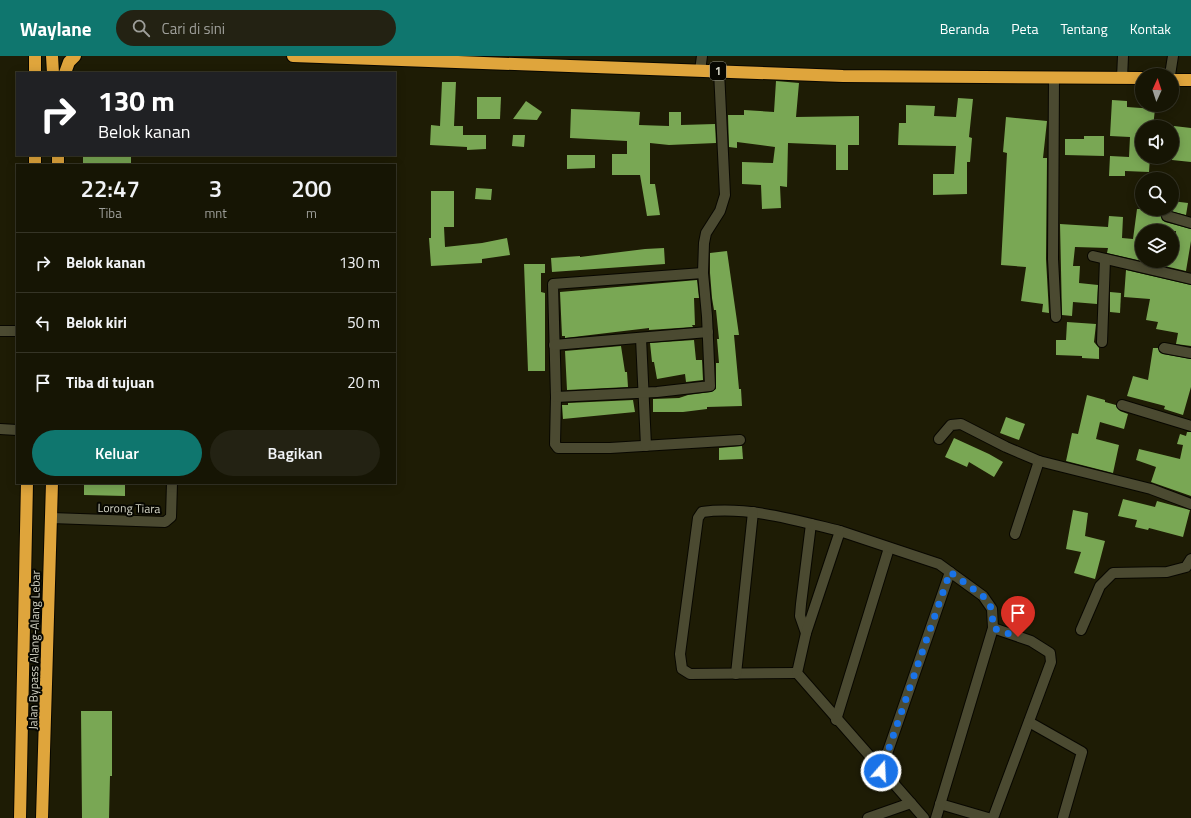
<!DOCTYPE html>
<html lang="id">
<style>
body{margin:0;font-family:"Titillium Web",sans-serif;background:#232213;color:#f1f3f6;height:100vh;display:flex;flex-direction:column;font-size:15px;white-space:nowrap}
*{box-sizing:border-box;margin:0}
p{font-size:13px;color:#9e9f9a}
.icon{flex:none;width:22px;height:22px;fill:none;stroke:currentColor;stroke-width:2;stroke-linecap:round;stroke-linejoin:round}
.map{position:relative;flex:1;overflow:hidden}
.drawer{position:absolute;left:16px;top:108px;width:380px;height:320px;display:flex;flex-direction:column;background:#161504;border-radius:0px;box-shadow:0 2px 10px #0003,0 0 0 1px #353426}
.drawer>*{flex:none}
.banner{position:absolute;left:16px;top:16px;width:380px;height:84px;border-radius:0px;box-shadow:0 2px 10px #0003,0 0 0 1px #353426;background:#202124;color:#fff;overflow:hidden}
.needle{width:26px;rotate:3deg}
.controls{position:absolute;left:1135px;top:12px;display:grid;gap:8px}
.controls a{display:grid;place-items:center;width:44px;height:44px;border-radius:50%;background:#161504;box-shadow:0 2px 10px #0003,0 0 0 1px #353426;font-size:20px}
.pin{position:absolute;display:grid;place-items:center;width:34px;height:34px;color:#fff;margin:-41px -17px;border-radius:50% 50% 50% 0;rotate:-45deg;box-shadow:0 0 4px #0007}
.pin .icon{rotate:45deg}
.me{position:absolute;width:44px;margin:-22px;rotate:19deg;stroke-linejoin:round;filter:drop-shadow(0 0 3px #0008)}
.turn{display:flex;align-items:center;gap:14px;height:84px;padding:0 16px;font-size:18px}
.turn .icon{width:52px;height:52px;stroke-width:2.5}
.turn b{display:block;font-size:28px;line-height:34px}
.eta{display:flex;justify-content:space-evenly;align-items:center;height:68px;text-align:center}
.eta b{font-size:24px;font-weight:600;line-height:28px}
.primary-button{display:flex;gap:8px;margin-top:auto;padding:8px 16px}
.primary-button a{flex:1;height:46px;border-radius:24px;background:#0f766e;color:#fff;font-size:16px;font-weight:600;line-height:46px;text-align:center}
.primary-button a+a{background:#232213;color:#f1f3f6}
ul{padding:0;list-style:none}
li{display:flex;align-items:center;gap:12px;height:60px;padding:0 16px;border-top:1px solid #353426}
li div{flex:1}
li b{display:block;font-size:15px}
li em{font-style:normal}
header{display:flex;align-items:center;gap:24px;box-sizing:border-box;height:56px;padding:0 20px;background:#0f766e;color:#fff}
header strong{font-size:19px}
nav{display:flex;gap:22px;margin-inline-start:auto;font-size:14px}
.search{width:280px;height:36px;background:#232213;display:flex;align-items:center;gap:10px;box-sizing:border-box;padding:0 14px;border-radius:22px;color:#9e9f9a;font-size:15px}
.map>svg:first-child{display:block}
.building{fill:#79a754}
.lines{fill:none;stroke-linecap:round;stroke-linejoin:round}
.street-casing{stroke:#080700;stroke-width:12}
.highway-casing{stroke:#080700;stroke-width:14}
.street{stroke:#4b4a31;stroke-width:10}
.highway{stroke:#dfa53c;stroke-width:12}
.route{stroke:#1a73e8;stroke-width:7;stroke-dasharray:0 12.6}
.labels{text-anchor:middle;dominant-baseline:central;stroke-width:4;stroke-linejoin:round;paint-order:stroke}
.shield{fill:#070701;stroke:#97978b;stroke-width:1}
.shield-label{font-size:11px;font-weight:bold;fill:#d5d5c6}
.street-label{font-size:12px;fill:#d5d5c6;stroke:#070701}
</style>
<header>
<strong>Waylane</strong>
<div class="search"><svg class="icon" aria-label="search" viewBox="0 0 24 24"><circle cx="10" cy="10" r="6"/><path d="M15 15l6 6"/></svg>Cari di sini</div>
<nav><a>Beranda</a><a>Peta</a><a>Tentang</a><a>Kontak</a></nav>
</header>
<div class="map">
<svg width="1191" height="762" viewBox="0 0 1191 762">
<rect width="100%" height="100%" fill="#1e1c05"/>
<g class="building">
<polygon points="776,25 799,27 796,61 859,60 859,89 848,89 848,114 836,114 836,89 788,87 787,131 780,130 781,152 762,153 761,129 742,128 742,106 773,107 775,91 737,86 737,92 729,91 728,59 744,59 744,54 774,56"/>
<polygon points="442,26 456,26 454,70 463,70 463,79 486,79 486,93 467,94 467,91 430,89 431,69 440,70"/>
<polygon points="477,41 501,41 500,63 477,63"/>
<polygon points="958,42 973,43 969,81 972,82 970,106 967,106 967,138 933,139 933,118 954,118 956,90 898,89 899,67 906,67 906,49 935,50 934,60 956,61"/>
<polygon points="1112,44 1127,45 1127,51 1155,53 1153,71 1142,71 1142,101 1150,101 1149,116 1125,115 1125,120 1109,120 1110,100 1129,101 1130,81 1110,80"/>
<polygon points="526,45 542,56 537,64 513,63"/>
<polygon points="571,53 640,56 639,69 669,70 669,56 681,56 681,69 715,68 716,87 669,89 650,87 650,128 655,128 660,159 647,160 640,119 612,119 612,98 627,98 627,85 570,82"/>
<polygon points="1006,61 1047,65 1043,102 1047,102 1046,203 1049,257 1042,256 1043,248 1021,245 1026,211 1001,209 1007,97 1003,96"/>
<polygon points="1174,70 1191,72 1191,106 1172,104"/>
<polygon points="513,79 525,79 524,91 512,90"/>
<polygon points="1084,80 1104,80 1104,100 1065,99 1065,83 1084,83"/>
<rect x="83" y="99" width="48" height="10"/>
<polygon points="567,99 595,99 595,112 567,113"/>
<polygon points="476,132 492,133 491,144 475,143"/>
<polygon points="431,135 454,135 454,171 444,171 445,191 482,187 507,182 510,199 482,203 482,207 431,210 429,182 431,182"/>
<polygon points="1172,145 1188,147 1186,159 1166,154 1161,159 1162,164 1165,166 1191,173 1191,185 1186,215 1143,205 1173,205 1176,175 1142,175 1142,205 1107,197 1108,192 1075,191 1073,210 1080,210 1079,227 1098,229 1097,248 1073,246 1072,260 1062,259 1060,168 1108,171 1109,160 1123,161 1122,182 1133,183 1137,153 1172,153"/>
<polygon points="664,192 665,208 552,216 551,202 580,200 580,201 645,193"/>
<polygon points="727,195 739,279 734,279 739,333 741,333 742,350 707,351 707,353 683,356 653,356 653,343 679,342 688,339 711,336 716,333 716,307 719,307 717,283 719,283 716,254 714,254 712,242 710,217 710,197"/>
<polygon points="524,208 545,208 545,217 541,217 541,236 545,237 545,315 528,315"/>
<polygon points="1126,214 1191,229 1191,290 1176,288 1178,277 1156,273 1158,266 1146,264 1150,243 1124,241"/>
<polygon points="697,224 699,242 694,242 695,269 692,269 693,271 649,274 649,272 565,282 565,280 562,280 560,236"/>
<polygon points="1110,236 1121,237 1120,257 1110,256"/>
<polygon points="1067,266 1096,268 1094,286 1099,292 1099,303 1082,302 1082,300 1056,299 1056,284 1066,284"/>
<polygon points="694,284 696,304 702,304 703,324 686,326 685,318 657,323 654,306 652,306 650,287"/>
<polygon points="621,290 625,316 627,316 628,331 567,334 565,295"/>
<polygon points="1153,292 1158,292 1163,298 1191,303 1191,331 1183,359 1164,353 1165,350 1127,340 1133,320 1148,324"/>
<polygon points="1087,339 1105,344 1105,346 1116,349 1120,355 1128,358 1124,373 1100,366 1096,383 1119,389 1113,417 1066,405 1072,377 1078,378"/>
<polygon points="633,344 635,356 563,363 562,349 568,349 568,347"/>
<polygon points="1006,361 1025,368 1019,384 1000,377"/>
<polygon points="1187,376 1191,376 1191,440 1151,426 1156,411 1136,404 1139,393 1180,403 1183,389 1177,388 1180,378 1186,380"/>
<polygon points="954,382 989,398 1003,406 994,421 969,406 967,411 945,401"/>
<polygon points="742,390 743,403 719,404 719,392"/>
<polygon points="84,427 125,427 125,440 84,439"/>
<polygon points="1123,443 1155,451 1157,445 1190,454 1183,481 1149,472 1148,474 1135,471 1137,464 1118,460"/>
<polygon points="1073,454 1088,457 1085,480 1105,485 1095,523 1074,517 1081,496 1066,493"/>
<polygon points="81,655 112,655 112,720 110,720 109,762 82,762"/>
</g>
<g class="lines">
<defs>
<g id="street">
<polyline points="700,15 702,0"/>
<polyline points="1170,19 1173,0"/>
<polyline points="1054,21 1053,203 1056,261"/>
<polyline points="1122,22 1123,0"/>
<polyline points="1167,160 1191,167"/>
<polyline points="1093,200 1191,223"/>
<polyline points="703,217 553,228 556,341 555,388 558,392 610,392 740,384"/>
<polyline points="0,275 17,275"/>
<polyline points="641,282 646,390"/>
<polyline points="1102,286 1105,203"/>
<polyline points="554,289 708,276"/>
<polyline points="1164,292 1191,297"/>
<polyline points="556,341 657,336 710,330 707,260 703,217 704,187 706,177 720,155 725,139 719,15"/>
<polyline points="1122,349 1191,370"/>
<polyline points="0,373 17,374"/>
<polyline points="939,383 951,369 961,368 1006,391 1039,405 1151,433 1191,448"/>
<polyline points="51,462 165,466 171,461 172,427"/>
<polyline points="1015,478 1039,405"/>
<polyline points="993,572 1031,585 1050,597 1051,606 993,762"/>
<polyline points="1081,574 1100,530 1113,517 1167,516 1186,511 1191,503"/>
<polyline points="806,577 800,560 801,548 811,468"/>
<path d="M797,617L690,618L682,613L680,598L698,462L702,456C748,450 795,464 840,475"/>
<polyline points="736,618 753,456"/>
<polyline points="836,664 889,492"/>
<polyline points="1029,666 1082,696 1063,762"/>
<polyline points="881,715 950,516"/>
<polyline points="940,748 988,762"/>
<polyline points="868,762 911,747"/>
<polyline points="924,762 797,617 806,577 840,475 939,508 983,540 992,553 993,572 936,762"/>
</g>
<g id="highway">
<polyline points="35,0 35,17"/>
<polyline points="52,0 53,17"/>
<polyline points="293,0 843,20 1142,22"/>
<polyline points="65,17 69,6 75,0"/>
<polyline points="1172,24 1191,24"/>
<polyline points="58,99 58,109"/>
<polyline points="35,109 35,99"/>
<polyline points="20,762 27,427"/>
<polyline points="42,762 52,427"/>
</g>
</defs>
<use href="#street" class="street-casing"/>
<use href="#highway" class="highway-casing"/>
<use href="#street" class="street"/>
<use href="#highway" class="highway"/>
</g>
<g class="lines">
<polyline class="route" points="881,715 950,516 983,540 992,553 993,572 1018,581"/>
</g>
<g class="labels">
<rect class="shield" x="710" y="6" width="16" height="18" rx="3"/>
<g class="shield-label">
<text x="718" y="15">1</text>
</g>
<g class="street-label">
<text transform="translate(129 452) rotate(1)">Lorong Tiara</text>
<text transform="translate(34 594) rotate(-89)">Jalan Bypass Alang-Alang Lebar</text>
</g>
</g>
</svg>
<div class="controls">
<a><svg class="needle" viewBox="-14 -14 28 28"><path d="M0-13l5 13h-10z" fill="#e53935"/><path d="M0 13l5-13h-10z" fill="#9e9f9a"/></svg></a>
<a><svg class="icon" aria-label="sound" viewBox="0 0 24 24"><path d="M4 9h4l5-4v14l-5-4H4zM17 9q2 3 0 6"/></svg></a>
<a><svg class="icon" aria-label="search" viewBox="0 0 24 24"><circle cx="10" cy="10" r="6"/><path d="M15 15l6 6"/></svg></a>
<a><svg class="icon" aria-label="layers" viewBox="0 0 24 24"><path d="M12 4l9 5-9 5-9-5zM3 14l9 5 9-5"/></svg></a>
</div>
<div class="pin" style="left:1018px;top:581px;background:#d93025"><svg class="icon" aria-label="arrive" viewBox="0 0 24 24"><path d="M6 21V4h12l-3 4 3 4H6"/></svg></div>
<svg class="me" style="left:881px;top:715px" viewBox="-20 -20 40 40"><circle r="17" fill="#1a73e8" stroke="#fff" stroke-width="3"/><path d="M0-11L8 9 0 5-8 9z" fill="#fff"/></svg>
<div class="banner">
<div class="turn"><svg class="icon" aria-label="right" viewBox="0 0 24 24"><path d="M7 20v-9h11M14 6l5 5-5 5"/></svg><div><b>130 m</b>Belok kanan</div></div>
</div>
<section class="drawer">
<div class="eta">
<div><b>22:47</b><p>Tiba</p></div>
<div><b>3</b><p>mnt</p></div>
<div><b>200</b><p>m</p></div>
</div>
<ul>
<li><svg class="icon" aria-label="right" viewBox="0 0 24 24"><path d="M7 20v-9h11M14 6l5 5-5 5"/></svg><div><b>Belok kanan</b></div><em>130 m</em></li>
<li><svg class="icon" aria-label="left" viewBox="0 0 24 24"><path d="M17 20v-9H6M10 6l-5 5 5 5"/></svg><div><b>Belok kiri</b></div><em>50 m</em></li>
<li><svg class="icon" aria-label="arrive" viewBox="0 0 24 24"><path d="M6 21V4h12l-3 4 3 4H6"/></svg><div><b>Tiba di tujuan</b></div><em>20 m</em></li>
</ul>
<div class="primary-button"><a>Keluar</a><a>Bagikan</a></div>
</section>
</div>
